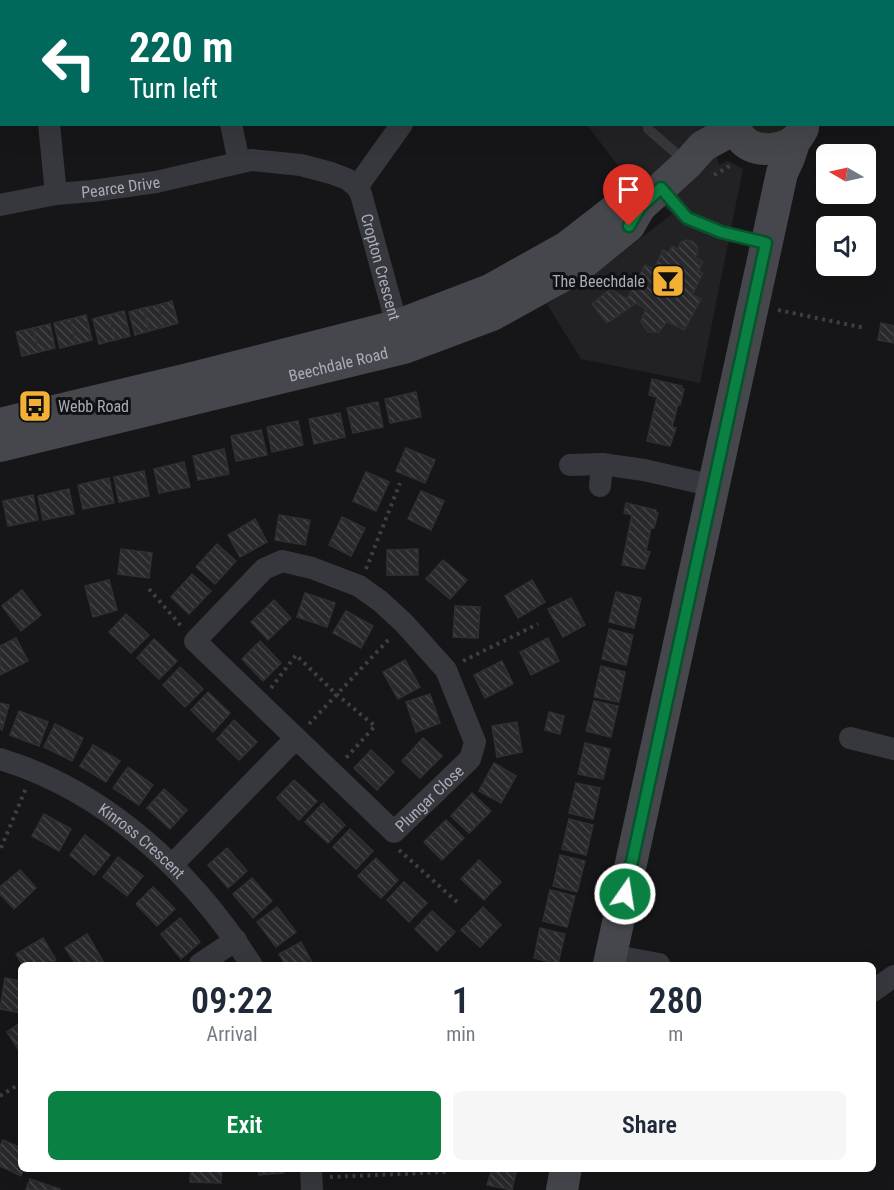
<!DOCTYPE html>
<style>
body{margin:0;font-family:"Roboto Condensed",sans-serif;background:#f6f6f7;color:#1f2937;height:100vh;display:flex;flex-direction:column;font-size:22px;white-space:nowrap}
*{box-sizing:border-box;margin:0}
p{font-size:20px;color:#747a83}
.icon{flex:none;width:33px;height:33px;fill:none;stroke:currentColor;stroke-width:2;stroke-linecap:round;stroke-linejoin:round}
.map{position:relative;flex:1;overflow:hidden}
.sheet{position:absolute;left:18px;top:962px;width:858px;height:210px;display:flex;flex-direction:column;background:#fff;border-radius:9px;box-shadow:0 6px 24px #0002}
.sheet>*{flex:none}
.top-card{position:absolute;left:0px;top:0px;width:894px;height:126px;box-shadow:0 6px 24px #0002;background:#00695c;color:#fff;overflow:hidden}
.needle{width:39px;rotate:279deg}
.tools{position:absolute;left:816px;top:144px;display:grid;gap:12px}
.tools a{display:grid;place-items:center;width:60px;height:60px;border-radius:9px;background:#fff;box-shadow:0 6px 24px #0002;font-size:30px}
.pin{position:absolute;display:grid;place-items:center;width:51px;height:51px;color:#fff;margin:-62px -26px;border-radius:50% 50% 50% 0;rotate:-45deg;box-shadow:0 0 6px #0007}
.pin .icon{rotate:45deg}
.me{position:absolute;width:66px;margin:-33px;rotate:13deg;stroke-linejoin:round;filter:drop-shadow(0 0 4px #0008)}
.turn{display:flex;align-items:center;gap:21px;height:126px;padding:0 30px;font-size:27px}
.turn .icon{width:78px;height:78px;stroke-width:2.5}
.turn b{display:block;font-size:42px;line-height:51px}
.eta{display:flex;justify-content:space-evenly;align-items:center;height:102px;text-align:center}
.eta b{font-size:36px;font-weight:600;line-height:42px}
.cta{display:flex;gap:12px;margin-top:auto;padding:12px 30px}
.cta a{flex:1;height:69px;border-radius:9px;background:#0b8043;color:#fff;font-size:24px;font-weight:600;line-height:69px;text-align:center}
.cta a+a{background:#f6f6f7;color:#1f2937}
.map>svg:first-child{display:block}
.built{fill:#222225}
.green{fill:#1c231d}
.building{fill:url(#building-back-hatch);stroke:#303034;stroke-width:1.5}
.lines{fill:none;stroke-linecap:round;stroke-linejoin:round}
.path{stroke:#3d3f44;stroke-width:4;stroke-dasharray:3 4.5;stroke-linecap:butt}
.lane{stroke:#37383d;stroke-width:10}
.street{stroke:#37383d;stroke-width:22}
.secondary{stroke:#45474d;stroke-width:32}
.route-casing{stroke:#07532c;stroke-width:15}
.route{stroke:#0b8043;stroke-width:10}
.labels{text-anchor:middle;dominant-baseline:central;stroke-width:6;stroke-linejoin:round;paint-order:stroke}
.street-label{font-size:16px;fill:#a8adb8;stroke:#111113}
.poi-label{font-size:16px;fill:#a8adb8;stroke:#111113;text-anchor:end}
</style>
<div class="map">
<svg width="894" height="1190" viewBox="0 0 894 1190">
<defs>
<pattern id="building-back-hatch" width="6" height="6" patternUnits="userSpaceOnUse" patternTransform="scale(1.5)"><rect width="6" height="6" fill="#29292c"/><path d="M-1 5l2 2M0 0l6 6M5-1l2 2" fill="none" stroke="#454548"/></pattern>
</defs>
<rect width="100%" height="100%" fill="#161618"/>
<polygon class="built" points="587,125 708,125 719,165 728,161 743,169 700,383 581,359 547,304 606,265 672,214 623,172"/>
<path class="green" d="M750,125H786C776,137 761,136 750,125Z"/>
<g class="building">
<polygon points="686,240 692,241 697,246 698,252 695,257 703,262 698,271 703,273 692,295 701,299 684,330 667,321 659,332 648,332 641,322 646,309 636,303 607,323 592,304 610,289 627,299 645,265 654,269 663,250 669,253 672,246 678,249 681,242"/>
<polygon points="172,301 178,323 164,327 158,305"/>
<polygon points="158,305 164,327 149,331 143,308"/>
<polygon points="143,308 149,331 135,335 129,312"/>
<polygon points="124,311 130,336 115,340 108,315"/>
<polygon points="86,315 92,340 76,344 70,319"/>
<polygon points="108,315 115,340 99,344 93,319"/>
<polygon points="70,319 76,344 60,348 54,323"/>
<polygon points="881,323 894,326 894,343 878,340"/>
<polygon points="50,324 55,348 39,352 33,328"/>
<polygon points="33,328 39,352 22,356 16,332"/>
<polygon points="652,379 682,386 682,389 684,389 680,405 678,404 672,427 676,428 670,446 647,441 657,397 649,395"/>
<polygon points="416,392 421,417 390,423 385,399"/>
<polygon points="378,402 383,427 353,433 347,408"/>
<polygon points="340,413 345,437 314,444 309,419"/>
<polygon points="298,421 303,445 272,452 267,427"/>
<polygon points="261,430 267,455 236,461 231,436"/>
<polygon points="406,448 435,460 425,483 396,471"/>
<polygon points="224,449 229,474 198,480 193,456"/>
<polygon points="184,462 190,487 159,493 154,469"/>
<polygon points="144,471 149,496 119,502 114,477"/>
<polygon points="366,472 389,482 376,511 353,501"/>
<polygon points="109,478 114,503 83,509 78,485"/>
<polygon points="69,489 74,514 43,520 38,496"/>
<polygon points="421,491 444,501 431,530 408,519"/>
<polygon points="33,495 38,520 8,526 3,501"/>
<polygon points="626,503 656,510 656,513 658,513 654,528 651,528 646,551 650,552 644,569 622,565 632,515 624,513"/>
<polygon points="279,515 310,520 305,545 275,540"/>
<polygon points="342,517 365,528 351,556 329,545"/>
<polygon points="255,519 267,542 240,557 228,535"/>
<polygon points="217,544 236,561 215,584 196,567"/>
<polygon points="121,549 152,553 149,578 118,574"/>
<polygon points="418,549 418,575 387,575 387,550"/>
<polygon points="443,560 467,580 450,599 426,579"/>
<polygon points="192,574 211,591 189,614 171,597"/>
<polygon points="109,580 117,610 93,617 85,586"/>
<polygon points="532,580 545,602 518,618 505,596"/>
<polygon points="22,590 41,615 21,631 2,606"/>
<polygon points="616,592 641,598 634,628 609,622"/>
<polygon points="305,593 335,603 327,627 297,617"/>
<polygon points="571,598 585,625 563,637 548,609"/>
<polygon points="274,600 291,618 268,640 251,622"/>
<polygon points="455,606 480,607 478,638 453,637"/>
<polygon points="346,611 373,626 361,648 333,633"/>
<polygon points="126,614 149,635 131,653 109,632"/>
<polygon points="609,629 633,635 626,665 602,659"/>
<polygon points="16,638 28,661 0,675 0,646"/>
<polygon points="548,638 559,661 531,675 520,652"/>
<polygon points="154,639 177,661 159,679 137,658"/>
<polygon points="260,641 281,663 263,681 242,659"/>
<polygon points="405,660 420,687 398,699 383,672"/>
<polygon points="502,661 513,684 485,698 474,675"/>
<polygon points="601,666 625,672 619,702 594,697"/>
<polygon points="180,667 203,689 185,707 163,685"/>
<polygon points="208,692 230,713 213,732 191,710"/>
<polygon points="430,694 440,723 416,732 406,702"/>
<polygon points="594,701 618,706 611,737 586,731"/>
<polygon points="0,703 9,705 2,730 0,729"/>
<polygon points="19,711 48,722 39,746 10,735"/>
<polygon points="549,712 564,716 560,734 545,730"/>
<polygon points="234,720 257,742 239,760 217,739"/>
<polygon points="517,722 522,752 497,757 492,726"/>
<polygon points="55,724 83,738 72,761 44,747"/>
<polygon points="423,738 442,756 420,778 402,761"/>
<polygon points="585,743 610,749 603,779 578,774"/>
<polygon points="93,745 120,761 106,782 80,766"/>
<polygon points="371,750 394,772 377,790 354,768"/>
<polygon points="494,763 516,776 501,803 479,791"/>
<polygon points="128,767 153,785 139,805 113,788"/>
<polygon points="294,780 317,801 299,820 277,798"/>
<polygon points="576,783 600,788 593,819 569,813"/>
<polygon points="164,789 187,810 170,829 147,808"/>
<polygon points="472,793 491,811 469,833 451,816"/>
<polygon points="323,803 345,825 328,843 305,822"/>
<polygon points="44,814 71,829 59,851 32,836"/>
<polygon points="569,819 593,825 586,855 562,849"/>
<polygon points="446,820 464,838 442,860 424,842"/>
<polygon points="350,829 373,851 356,869 333,847"/>
<polygon points="85,835 110,855 94,875 70,855"/>
<polygon points="227,848 247,871 228,888 208,865"/>
<polygon points="560,855 585,861 577,892 553,886"/>
<polygon points="118,857 143,876 127,896 103,877"/>
<polygon points="376,858 398,880 381,898 358,876"/>
<polygon points="479,860 501,882 484,900 461,879"/>
<polygon points="20,870 36,888 14,909 0,894 0,887"/>
<polygon points="252,878 272,901 253,918 233,894"/>
<polygon points="404,882 427,903 409,922 387,900"/>
<polygon points="153,887 175,909 157,926 136,904"/>
<polygon points="550,890 575,896 567,927 543,921"/>
<polygon points="277,907 296,932 276,947 257,922"/>
<polygon points="483,907 501,925 480,947 461,930"/>
<polygon points="432,911 455,932 437,951 415,929"/>
<polygon points="180,918 200,942 181,959 161,934"/>
<polygon points="540,928 565,934 558,964 534,958"/>
<polygon points="87,934 103,961 98,964 76,964 65,948"/>
<polygon points="43,938 56,960 48,964 22,964 16,954"/>
<polygon points="301,942 313,964 285,964 279,954"/>
<polygon points="5,978 21,981 21,1013 0,1009"/>
<polygon points="21,1022 21,1054 7,1032"/>
<polygon points="3,1140 21,1148 21,1168 24,1168 21,1176 0,1166 0,1146"/>
<polygon points="191,1168 222,1168 221,1183 190,1182"/>
<polygon points="258,1168 284,1168 284,1173 259,1175"/>
<polygon points="492,1168 517,1168 512,1190 487,1185"/>
<polygon points="30,1179 60,1189 59,1190 26,1190"/>
</g>
<g class="lines">
<g class="path">
<polyline points="0,27 2,28"/>
<polyline points="714,175 733,164"/>
<polyline points="778,310 865,328"/>
<polyline points="366,569 400,483"/>
<polyline points="149,589 182,627"/>
<polyline points="463,661 538,624"/>
<polyline points="271,688 296,655 336,694 375,726 346,758"/>
<polyline points="309,724 390,638"/>
<polyline points="1,848 26,788"/>
<polyline points="399,850 457,902"/>
<polyline points="0,1096 21,1083"/>
<polyline points="330,1177 446,1172"/>
</g>
<g class="lane">
<polyline points="269,2 269,0"/>
<polyline points="648,124 648,129 685,161"/>
<polyline points="663,191 687,218 721,232 763,243"/>
</g>
<g class="street">
<polyline points="871,0 880,2"/>
<polyline points="49,124 56,194"/>
<polyline points="231,124 239,162"/>
<polyline points="357,187 402,124"/>
<path id="s1" d="M0,205L56,194L92,191L156,182L251,160L301,165L331,173L347,179L357,187L361,194L401,340"/>
<polyline points="570,465 602,464 644,470 714,486"/>
<polyline points="600,486 602,464"/>
<polyline points="850,738 894,749"/>
<path id="s2" d="M0,759C106,791 192,872 251,964"/>
<path id="s3" d="M172,865L296,738L394,832L470,759L475,742L446,670L404,623L380,601L359,586L312,568L282,561L264,569L195,641L296,738"/>
<polyline points="611,955 659,964"/>
<polyline points="200,964 236,940"/>
<polyline points="873,991 894,976"/>
<polyline points="311,1168 312,1190"/>
</g>
<g class="secondary">
<polyline points="630,0 632,2"/>
<polyline points="812,2 812,0"/>
<path d="M735,124C736,128 738,135 741,138C753,153 781,152 795,140C798,138 801,132 803,128"/>
<polyline points="0,424 188,379 396,326 490,290 567,247 616,209 640,207"/>
<path id="s4" d="M0,446L404,348L492,315L577,268L629,226L640,207L687,164L703,146L736,128"/>
<polyline points="609,964 782,173 789,158 795,140"/>
<polyline points="562,1190 566,1168"/>
</g>
</g>
<g class="lines">
<defs>
<polyline id="route" points="625,894 766,243 721,232 687,218 661,188 640,207 629,226"/>
</defs>
<use href="#route" class="route-casing"/>
<use href="#route" class="route"/>
</g>
<defs>
<symbol id="bar-square" viewBox="-11 -11 22 22"><rect x="-9" y="-9" width="18" height="18" rx="4" fill="#f2b134" stroke="#111113"/><path d="M-6-5H6L.8 .8V4.5H3.5V6h-7V4.5H-.8V.8Z" fill="#111"/></symbol>
<symbol id="bus-square" viewBox="-11 -11 22 22"><rect x="-9" y="-9" width="18" height="18" rx="4" fill="#f2b134" stroke="#111113"/><path d="M-5-6H5V4H4V6H2V4H-2V6H-4V4H-5ZM-3.5-4V0h7V-4ZM-3.5 1.2v1.5H-2V1.2ZM2 1.2v1.5H3.5V1.2Z" fill="#111"/></symbol>
</defs>
<g fill-rule="evenodd">
<use href="#bar-square" x="649" y="262" width="38" height="38"/>
<use href="#bus-square" x="16" y="387" width="38" height="38"/>
</g>
<g class="labels">
<g class="street-label">
<text stroke="none"><textPath href="#s1" startOffset="122">Pearce Drive</textPath></text>
<text stroke="none"><textPath href="#s1" startOffset="450">Cropton Crescent</textPath></text>
<text stroke="none"><textPath href="#s4" startOffset="348">Beechdale Road</textPath></text>
<text stroke="none"><textPath href="#s3" startOffset="362">Plungar Close</textPath></text>
<text stroke="none"><textPath href="#s2" startOffset="165">Kinross Crescent</textPath></text>
</g>
<g class="poi-label">
<text x="645" y="281">The Beechdale</text>
<text x="58" y="406" text-anchor="start">Webb Road</text>
</g>
</g>
</svg>
<div class="tools">
<a><svg class="needle" viewBox="-14 -14 28 28"><path d="M0-13l5 13h-10z" fill="#e53935"/><path d="M0 13l5-13h-10z" fill="#747a83"/></svg></a>
<a><svg class="icon" aria-label="sound" viewBox="0 0 24 24"><path d="M4 9h4l5-4v14l-5-4H4zM17 9q2 3 0 6"/></svg></a>
</div>
<div class="pin" style="left:629px;top:226px;background:#d93025"><svg class="icon" aria-label="arrive" viewBox="0 0 24 24"><path d="M6 21V4h12l-3 4 3 4H6"/></svg></div>
<svg class="me" style="left:625px;top:894px" viewBox="-20 -20 40 40"><circle r="17" fill="#0b8043" stroke="#fff" stroke-width="3"/><path d="M0-11L8 9 0 5-8 9z" fill="#fff"/></svg>
<div class="top-card">
<div class="turn"><svg class="icon" aria-label="left" viewBox="0 0 24 24"><path d="M17 20v-9H6M10 6l-5 5 5 5"/></svg><div><b>220 m</b>Turn left</div></div>
</div>
<section class="sheet">
<div class="eta">
<div><b>09:22</b><p>Arrival</p></div>
<div><b>1</b><p>min</p></div>
<div><b>280</b><p>m</p></div>
</div>
<div class="cta"><a>Exit</a><a>Share</a></div>
</section>
</div>
